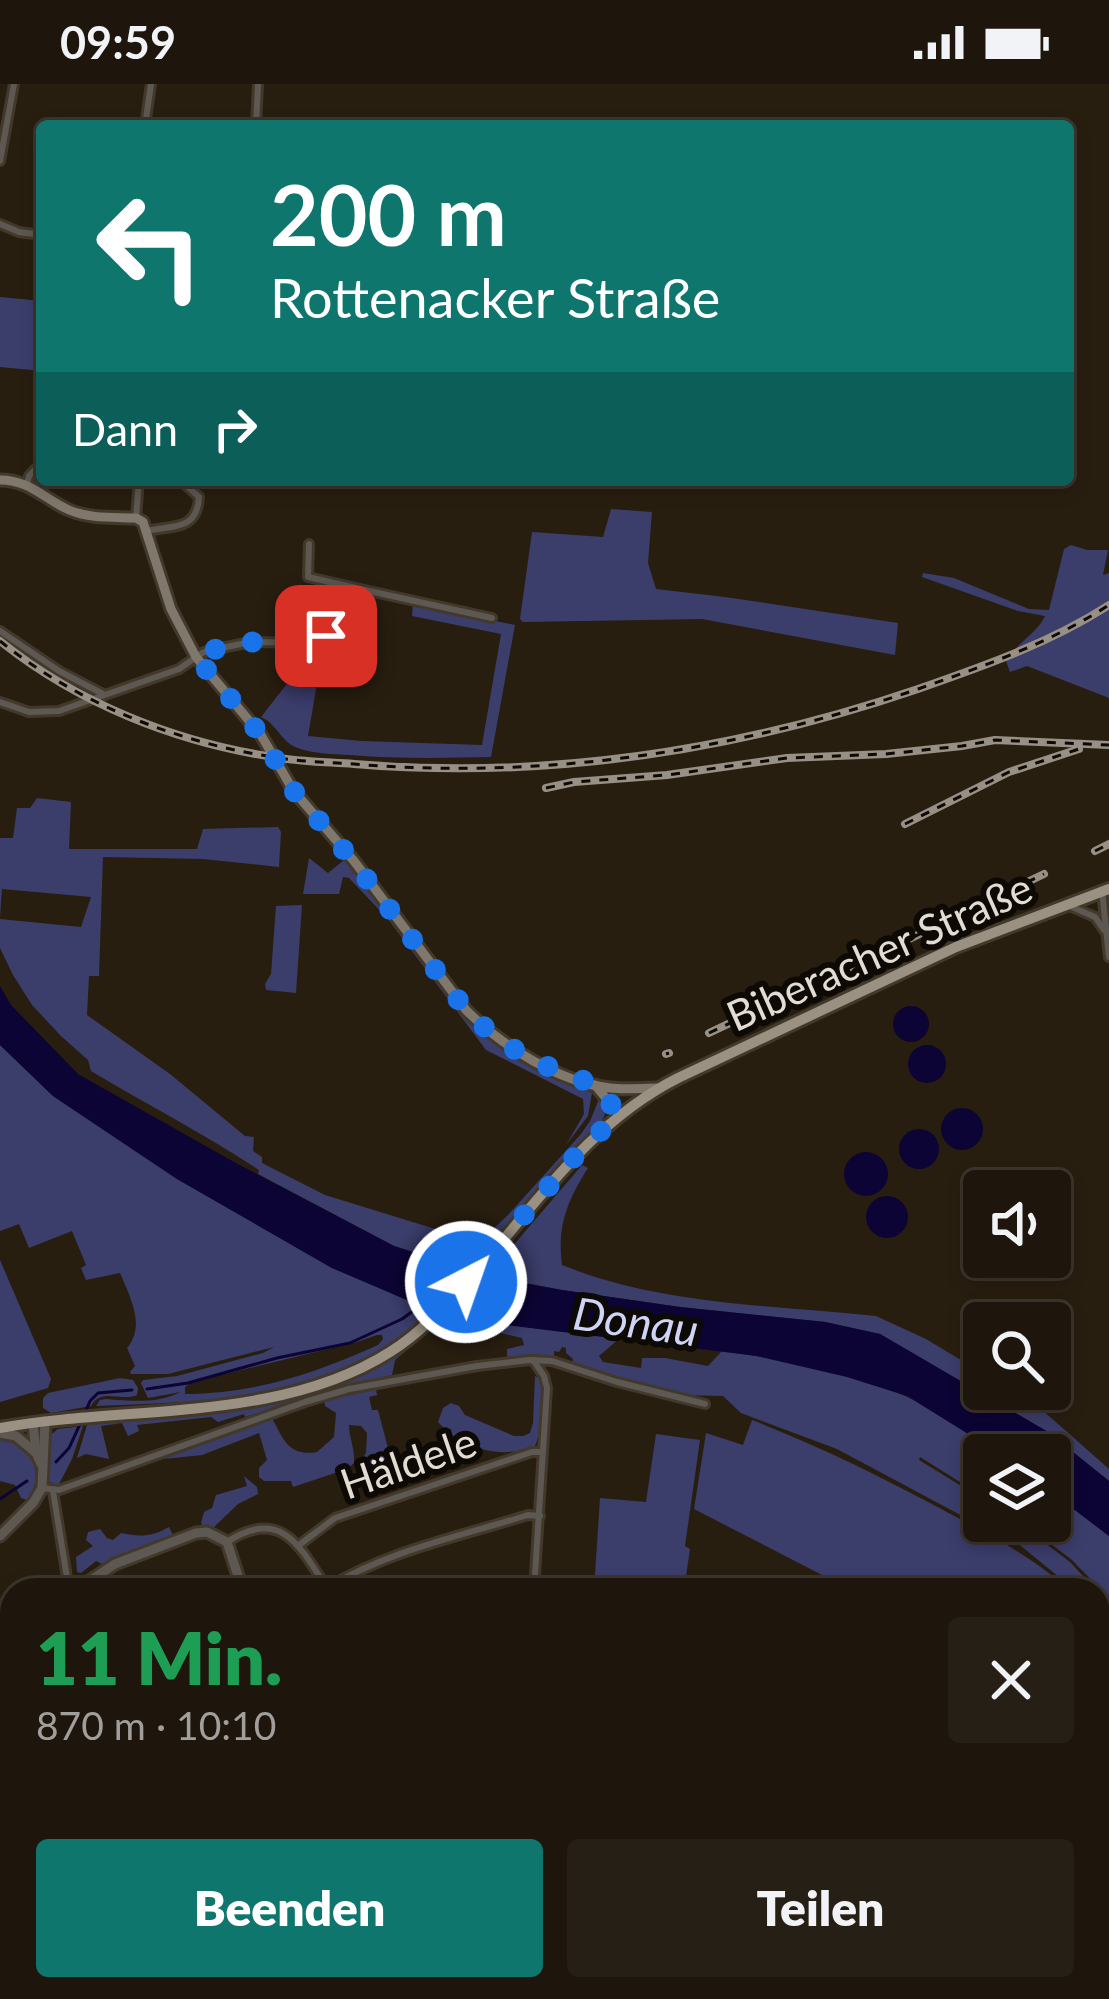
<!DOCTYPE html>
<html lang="de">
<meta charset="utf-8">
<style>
body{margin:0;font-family:Lato,sans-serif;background:#261f15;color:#f1f3f6;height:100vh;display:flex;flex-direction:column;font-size:45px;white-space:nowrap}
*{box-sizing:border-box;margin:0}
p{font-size:39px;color:#a19f9d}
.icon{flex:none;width:66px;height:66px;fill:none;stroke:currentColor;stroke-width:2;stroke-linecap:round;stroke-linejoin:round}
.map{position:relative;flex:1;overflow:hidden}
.sheet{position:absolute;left:0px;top:1494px;width:1110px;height:423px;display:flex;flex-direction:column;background:#1e160c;border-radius:36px 36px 0 0;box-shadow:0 6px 18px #0003,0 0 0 3px #3c352d}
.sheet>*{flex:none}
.guide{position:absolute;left:36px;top:36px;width:1038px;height:366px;border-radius:12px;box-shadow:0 6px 18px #0003,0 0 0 3px #3c352d;background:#0f766e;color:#fff;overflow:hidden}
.fabs{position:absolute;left:963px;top:1086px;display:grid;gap:24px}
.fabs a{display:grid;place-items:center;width:108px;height:108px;border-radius:12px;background:#1e160c;box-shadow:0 6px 18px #0003,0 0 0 3px #3c352d;font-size:60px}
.pin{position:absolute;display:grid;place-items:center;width:102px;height:102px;color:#fff;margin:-51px;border-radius:24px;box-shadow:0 6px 18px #0006}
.me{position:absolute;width:132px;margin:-66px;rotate:41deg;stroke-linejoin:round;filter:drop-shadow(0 0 9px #0008)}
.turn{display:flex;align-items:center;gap:42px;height:252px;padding:0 36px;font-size:54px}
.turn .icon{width:156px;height:156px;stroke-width:2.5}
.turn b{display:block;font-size:84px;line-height:102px}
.then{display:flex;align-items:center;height:114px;padding:0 36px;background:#0003;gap:24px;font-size:45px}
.round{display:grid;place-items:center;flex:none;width:126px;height:126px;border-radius:12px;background:#261f15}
.head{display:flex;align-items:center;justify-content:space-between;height:204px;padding:0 36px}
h1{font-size:72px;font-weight:800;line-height:90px;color:#1e9e55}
.action{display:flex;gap:24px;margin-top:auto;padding:24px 36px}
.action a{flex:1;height:138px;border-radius:12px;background:#0f766e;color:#fff;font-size:48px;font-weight:800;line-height:138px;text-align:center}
.action a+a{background:#261f15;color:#f1f3f6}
.status{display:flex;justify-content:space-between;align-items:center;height:84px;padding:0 60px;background:#1e160c;direction:ltr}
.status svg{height:33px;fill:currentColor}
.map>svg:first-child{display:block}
.green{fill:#3b3d6b;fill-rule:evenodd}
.water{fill:#0c0434}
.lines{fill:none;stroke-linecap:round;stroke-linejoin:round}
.stream{stroke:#0c0434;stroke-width:3}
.minor-casing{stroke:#42392b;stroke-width:12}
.tertiary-casing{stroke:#42392b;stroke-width:15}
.secondary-casing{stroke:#42392b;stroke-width:15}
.primary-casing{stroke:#42392b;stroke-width:16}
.minor{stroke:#5d5851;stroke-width:6}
.tertiary{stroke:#5d5851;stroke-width:9}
.secondary{stroke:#80786d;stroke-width:9}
.primary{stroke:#9b9182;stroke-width:10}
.rail-casing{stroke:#989085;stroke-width:8}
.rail{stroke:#0d0904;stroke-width:3;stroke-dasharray:9;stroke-linecap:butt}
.route{stroke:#1a73e8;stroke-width:21;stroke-dasharray:0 37.8}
.labels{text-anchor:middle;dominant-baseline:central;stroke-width:12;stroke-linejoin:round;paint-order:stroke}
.street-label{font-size:42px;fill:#e3dcd3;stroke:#0d0904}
.water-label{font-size:45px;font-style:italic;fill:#cfd3f5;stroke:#0d0904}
</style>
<div class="status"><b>09:59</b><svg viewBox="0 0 49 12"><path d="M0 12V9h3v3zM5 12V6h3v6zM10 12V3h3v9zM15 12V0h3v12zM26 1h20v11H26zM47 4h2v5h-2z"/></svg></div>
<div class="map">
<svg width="1109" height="1915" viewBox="0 0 1109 1915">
<rect width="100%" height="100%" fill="#281e10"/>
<g class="green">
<polygon points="0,213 42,217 42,287 0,283"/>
<polygon points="611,425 652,428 648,479 656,505 725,513 898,539 895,571 702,535 523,538 520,535 532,448 603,453"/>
<path d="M1071,461L1087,466H1108L1103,491L1109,489V614L1027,582L1010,588L1006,577C1018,557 1036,551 1045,532L1018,527L922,493L923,489L954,494L1029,525L1049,526L1064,465Z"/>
<path d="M413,520L515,541L491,673C444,674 397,675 350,671C333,670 311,670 295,663C280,656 277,640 261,633L315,564L326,574L320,582L308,652L361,657L482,661L501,550L412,532Z"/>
<path d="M37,714L71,718L69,765H197L203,745L278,743L281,748L279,783L203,775L103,773L99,892H89L87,931L170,990L245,1052L254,1053L253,1067L262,1073V1079L325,1111L471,1156L467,1185L394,1162L258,1090L259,1086C205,1050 147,1021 91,987L88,976L61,952L32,921L13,891L0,864V835L81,843L91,813L2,805L0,833V754H13L17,724H30Z"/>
<polygon points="309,774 328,789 344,776 387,829 420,875 487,954 522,975 592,1009 588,1032 566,1061 584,1030 583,1015 486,966 388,835 349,794 343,793 339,810 303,810"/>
<polygon points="302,821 296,909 266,906 265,900 271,890 276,822"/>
<path d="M0,961L53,1012L177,1095L332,1184L432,1225C350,1320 211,1317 96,1322L100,1316L106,1315C132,1317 157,1320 181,1308L148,1314L141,1299L143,1296L177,1292L263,1269L274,1263L168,1290H131L130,1288L135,1282L127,1264C146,1242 130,1213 120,1189L86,1196L81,1184L86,1181L72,1147L29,1164L19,1140L0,1147ZM377,1251H382L383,1255L378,1261C313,1290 257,1309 185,1310V1303L192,1298L357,1258Z"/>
<path d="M599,1015C610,1022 606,1030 600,1040L485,1168L479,1158L508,1131L581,1050L590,1037Z"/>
<path d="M582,1081L588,1084C567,1117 557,1142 562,1181C660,1221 771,1221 876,1232L926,1255L984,1290V1305H1009L1041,1325L1109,1385V1397L1048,1348L880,1250L825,1238L680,1223L562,1206L487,1192Z"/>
<polygon points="0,1176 51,1295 48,1304 0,1318"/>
<path d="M450,1230L465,1236L620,1254L599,1272L603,1278L641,1284L642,1274H665L708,1282L722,1267C780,1275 851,1288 905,1312C939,1326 971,1352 1002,1371H984V1413L920,1373L919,1376L984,1416V1437H1016L1070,1478L1096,1506H1075L1011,1454L1009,1457L837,1365L741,1329L723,1312L679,1311L572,1281L573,1275L566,1269V1264L562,1263L559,1268L554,1267V1275L527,1271L507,1273V1265L524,1261L522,1254L458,1239L449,1240L446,1237Z"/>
<path d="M438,1236L421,1254L395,1276L392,1291L342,1303L245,1333L244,1330L218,1338L211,1333L137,1341L139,1347L128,1352L122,1339L101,1342L109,1375L86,1370L77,1374L87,1341C171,1329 265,1332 345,1298C380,1283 409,1261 438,1236Z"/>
<path d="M535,1292L541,1295C541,1317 544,1341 535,1362C507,1374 480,1367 453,1354L451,1345L444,1344L438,1338L443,1324L451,1319L459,1322L465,1331L514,1352H523L530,1349L533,1339Z"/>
<path d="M120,1294L133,1296L138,1304L137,1311C121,1318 101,1303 91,1322L51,1329L43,1324V1314L48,1309Z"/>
<path d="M376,1305L377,1311L369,1313L372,1326H378L388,1364L399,1381L395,1387L368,1380L362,1382L359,1379L366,1369L367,1349L361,1342L349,1341C349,1354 355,1364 354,1379L347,1385L293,1403L291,1397H264L259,1393V1384L267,1376L259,1349L202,1371L164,1375L201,1360L166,1370L272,1334C283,1355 289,1373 317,1368L334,1353L336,1329L325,1322L324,1317Z"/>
<path d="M752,1336C819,1362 882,1393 945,1427C988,1450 1032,1472 1069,1506H851L694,1425L706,1349L743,1361Z"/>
<polygon points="83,1342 72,1375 58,1402 48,1397 49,1352 58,1345"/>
<polygon points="656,1350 700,1356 685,1462 690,1465 684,1506 594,1506 600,1414 646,1418"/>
<path d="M0,1355L17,1358C36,1374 43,1395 27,1416L21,1414L15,1401L0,1397Z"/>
<polygon points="244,1392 257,1403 258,1410 238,1420 213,1444 203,1442 201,1439 204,1428 212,1424 216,1411 247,1402"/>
<polygon points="1050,1407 1109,1452 1109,1514 1072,1476 1021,1437 1050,1437"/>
<path d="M169,1443L173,1451L104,1481L96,1477L81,1489L77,1488L76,1473L93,1462L86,1456L88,1448L100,1445L107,1454L113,1456L121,1449C139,1453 152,1453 169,1443Z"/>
</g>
<g class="water">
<polygon points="0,902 11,921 78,990 234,1078 394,1162 487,1192 562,1206 680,1223 825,1238 880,1250 1048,1348 1109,1397 1109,1452 1050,1407 1050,1371 1002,1371 907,1312 847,1293 757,1272 465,1236 409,1217 332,1184 177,1095 53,1012 0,961"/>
<circle cx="911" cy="940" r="18"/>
<circle cx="927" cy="980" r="19"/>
<circle cx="962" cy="1045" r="21"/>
<circle cx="919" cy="1065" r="20"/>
<circle cx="866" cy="1090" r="22"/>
<circle cx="887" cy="1133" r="21"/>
</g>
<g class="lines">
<g class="stream">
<polyline points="147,1305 188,1299 277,1274 350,1259 402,1235 424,1219"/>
<polyline points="84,1331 90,1317 98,1309 132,1306"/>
<polyline points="56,1378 69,1364 80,1340"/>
<polyline points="0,1415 27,1397"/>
</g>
<defs>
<g id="minor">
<polyline points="145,42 151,0"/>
<polyline points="256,42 258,0"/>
<polyline points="0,77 14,0"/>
<polyline points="0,140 19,148 42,151"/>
<polyline points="27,400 29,392 42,378"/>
<polyline points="136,434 139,396"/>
<path d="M147,447C173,441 197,447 199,413L180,396"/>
<polyline points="309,460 308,493 360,505"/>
<polyline points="0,547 59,587 103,610"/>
<polyline points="0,618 29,628 59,627 179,585 202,569 211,566 251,558 311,559 320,557 360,505 492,534"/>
<polyline points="1102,807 1109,873"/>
<polyline points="1072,823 1095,833 1104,846"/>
<polyline points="533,1276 544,1292 547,1304 534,1506"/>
<polyline points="42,1404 59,1406 305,1318 349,1305 477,1282 529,1276 552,1277 617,1298 705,1320"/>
<polyline points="53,1407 69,1506"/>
<path d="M227,1458C282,1422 301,1464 328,1506"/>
<polyline points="299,1461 335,1434 532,1368 543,1368"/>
<path d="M327,1504C387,1467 461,1452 528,1431L540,1432"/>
<polyline points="509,1506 523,1502 534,1502"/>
<polyline points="0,1701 12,1704"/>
<polyline points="0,1723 12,1756"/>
<polyline points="66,1905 70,1915"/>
<polyline points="351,1905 352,1906"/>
</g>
<g id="tertiary">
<polyline points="33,1339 36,1369 41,1380"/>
<polyline points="0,1349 16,1352 36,1369"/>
<polyline points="0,1452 33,1419 42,1404 45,1337"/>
<polyline points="76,1506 115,1480 196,1449 207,1448 227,1458 238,1492 240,1506"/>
<polyline points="0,1584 12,1572"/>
<polyline points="706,1905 728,1915"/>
</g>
<g id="secondary">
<path d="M0,396C30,396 44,415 69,426C90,435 114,433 136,434L143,438L171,525L196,573L261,651L293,706L354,777L466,926C502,962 558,998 610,1004C626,1006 643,1004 659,1004"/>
<polyline points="595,1001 619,1030"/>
</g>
<path id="primary" d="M0,1344C127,1321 278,1339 390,1268C424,1247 449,1217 476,1188C539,1116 591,1038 678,994L956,863L1109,805"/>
</defs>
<use href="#minor" class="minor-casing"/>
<use href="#tertiary" class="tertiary-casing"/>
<use href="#secondary" class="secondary-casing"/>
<use href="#primary" class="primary-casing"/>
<use href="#minor" class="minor"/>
<use href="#tertiary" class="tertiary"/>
<use href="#secondary" class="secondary"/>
<use href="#primary" class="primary"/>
<defs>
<g id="rail">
<path d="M0,557C77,619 175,658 273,673C300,678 327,678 354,680C547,696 736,667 918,605C984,582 1050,559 1109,521"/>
<polyline points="546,704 574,698 667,691 787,674 886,670 962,662 995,656 1109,661"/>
<polyline points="905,740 1009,688 1079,665"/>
<polyline points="1095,767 1109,760"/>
<polyline points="816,900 1044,790"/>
<polyline points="709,949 770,920"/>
<polyline points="666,970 669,969"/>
</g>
</defs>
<use href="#rail" class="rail-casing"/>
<use href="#rail" class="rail"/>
</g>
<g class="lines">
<polyline class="route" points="326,552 311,560 251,558 202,568 196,573 261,651 293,706 354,778 466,926 493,951 529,975 595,1001 619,1030 578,1069 466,1198"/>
</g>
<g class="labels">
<g class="street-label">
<text transform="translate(879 867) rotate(-24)">Biberacher Straße</text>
<text transform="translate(408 1378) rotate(-19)">Häldele</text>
</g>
<g class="water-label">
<text transform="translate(636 1237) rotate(8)">Donau</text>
</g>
</g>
</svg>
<div class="fabs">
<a><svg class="icon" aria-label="sound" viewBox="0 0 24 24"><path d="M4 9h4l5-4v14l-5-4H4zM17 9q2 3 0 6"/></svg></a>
<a><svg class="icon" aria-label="search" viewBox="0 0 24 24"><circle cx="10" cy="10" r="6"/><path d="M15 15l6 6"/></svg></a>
<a><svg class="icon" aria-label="layers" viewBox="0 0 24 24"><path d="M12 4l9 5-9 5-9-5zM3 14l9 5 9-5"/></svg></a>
</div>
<div class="pin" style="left:326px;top:552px;background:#d93025"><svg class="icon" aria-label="arrive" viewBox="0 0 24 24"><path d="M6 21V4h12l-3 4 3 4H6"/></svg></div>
<svg class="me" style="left:466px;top:1198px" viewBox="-20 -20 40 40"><circle r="17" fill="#1a73e8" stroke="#fff" stroke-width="3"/><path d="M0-11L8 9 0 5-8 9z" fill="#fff"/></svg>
<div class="guide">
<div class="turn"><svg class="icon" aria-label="left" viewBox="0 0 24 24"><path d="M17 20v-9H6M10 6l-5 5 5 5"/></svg><div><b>200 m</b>Rottenacker Straße</div></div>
<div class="then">Dann<svg class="icon" aria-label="right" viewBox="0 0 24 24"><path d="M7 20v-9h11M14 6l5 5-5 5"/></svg></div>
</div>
<section class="sheet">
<div class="head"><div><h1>11 Min.</h1><p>870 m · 10:10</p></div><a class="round"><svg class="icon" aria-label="close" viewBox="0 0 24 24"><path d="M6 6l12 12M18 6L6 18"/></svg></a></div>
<div class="action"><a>Beenden</a><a>Teilen</a></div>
</section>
</div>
